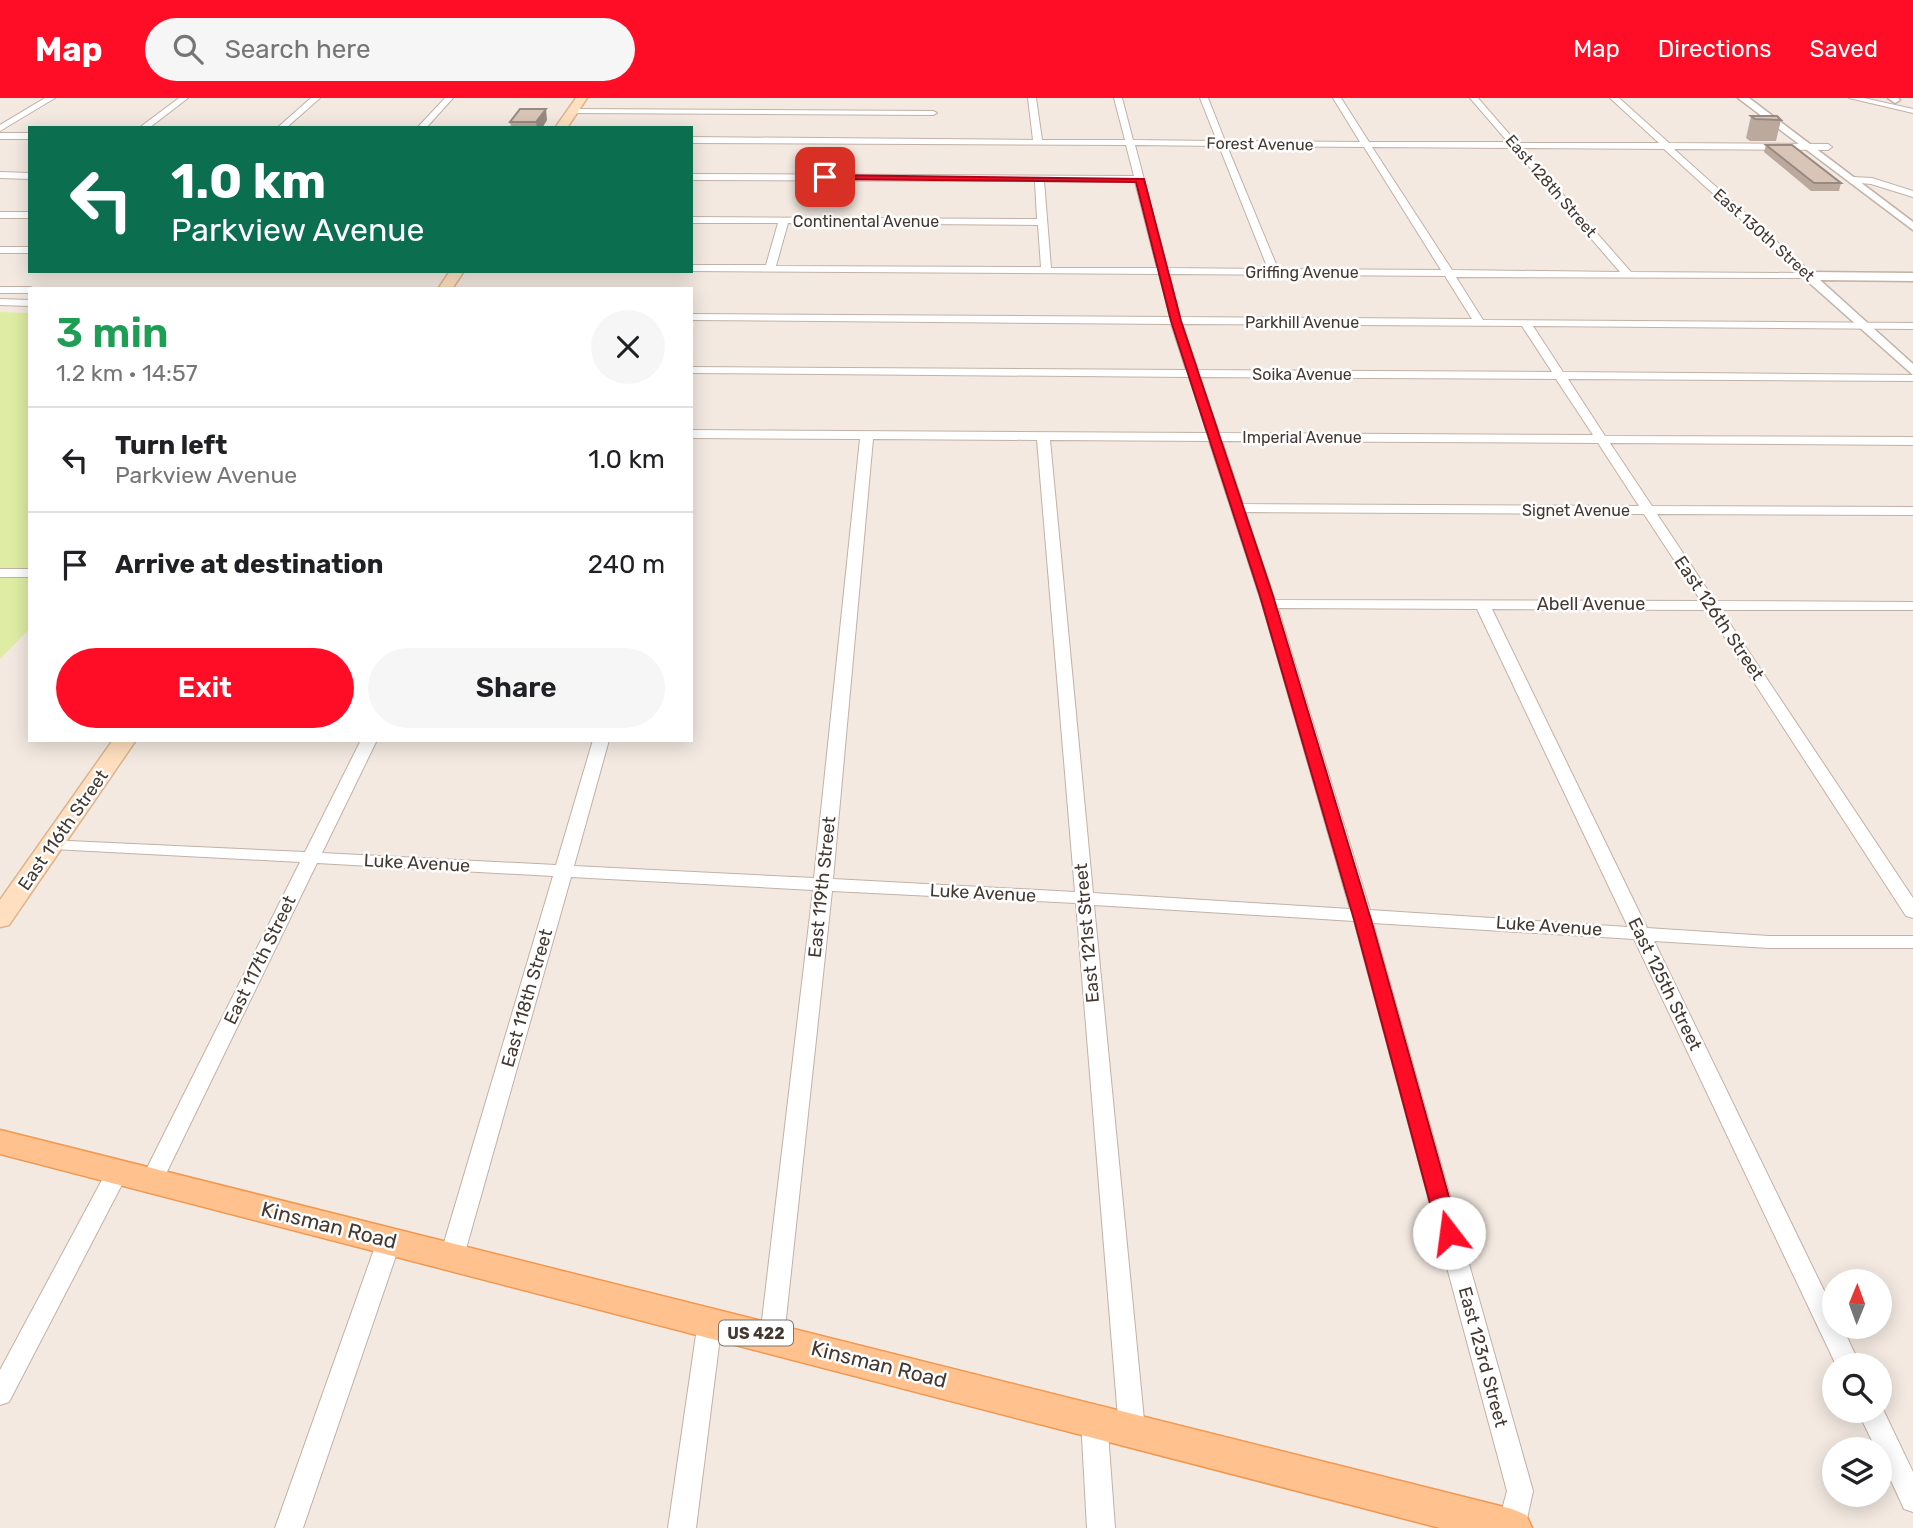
<!DOCTYPE html>
<meta charset="utf-8">
<style>
body{margin:0;font-family:Rubik,sans-serif;background:#f6f6f6;color:#202124;height:100vh;display:flex;flex-direction:column;font-size:26px;white-space:nowrap}
*{box-sizing:border-box;margin:0}
p{font-size:23px;color:#757577}
.icon{flex:none;width:38px;height:38px;fill:none;stroke:currentColor;stroke-width:2;stroke-linecap:round;stroke-linejoin:round}
.map{position:relative;flex:1;overflow:hidden}
.sheet{position:absolute;left:28px;top:189px;width:665px;height:455px;display:flex;flex-direction:column;background:#fff;border-radius:0px;box-shadow:0 4px 18px #0003}
.sheet>*{flex:none}
.hud{position:absolute;left:28px;top:28px;width:665px;height:147px;border-radius:0px;box-shadow:0 4px 18px #0003;background:#0b6e4f;color:#fff;overflow:hidden}
.needle{width:46px;rotate:1deg}
.tools{position:absolute;left:1822px;top:1171px;display:grid;gap:14px}
.tools a{display:grid;place-items:center;width:70px;height:70px;border-radius:50%;background:#fff;box-shadow:0 4px 18px #0003;font-size:35px}
.pin{position:absolute;display:grid;place-items:center;width:60px;height:60px;color:#fff;margin:-30px;border-radius:14px;box-shadow:0 4px 10px #0006}
.me{position:absolute;width:77px;margin:-38px;rotate:345deg;stroke-linejoin:round;filter:drop-shadow(0 0 5px #0008)}
.turn{display:flex;align-items:center;gap:24px;height:147px;padding:0 28px;font-size:32px}
.turn .icon{width:91px;height:91px;stroke-width:2.5}
.turn b{display:block;font-size:49px;line-height:60px}
.round{display:grid;place-items:center;flex:none;width:74px;height:74px;border-radius:37px;background:#f6f6f6}
.headline{display:flex;align-items:center;justify-content:space-between;height:119px;padding:0 28px}
h1{font-size:42px;font-weight:600;line-height:52px;color:#1e9e55}
.action{display:flex;gap:14px;margin-top:auto;padding:14px 28px}
.action a{flex:1;height:80px;border-radius:42px;background:#ff0c26;color:#fff;font-size:28px;font-weight:600;line-height:80px;text-align:center}
.action a+a{background:#f6f6f6;color:#202124}
ul{padding:0;list-style:none}
li{display:flex;align-items:center;gap:21px;height:105px;padding:0 28px;border-top:2px solid #e0e0e0}
li div{flex:1}
li b{display:block;font-size:26px}
li em{font-style:normal}
header{display:flex;align-items:center;gap:42px;box-sizing:border-box;height:98px;padding:0 35px;background:#ff0c26;color:#fff}
header strong{font-size:33px}
nav{display:flex;gap:38px;margin-inline-start:auto;font-size:24px}
.search{width:490px;height:63px;background:#f6f6f6;display:flex;align-items:center;gap:18px;box-sizing:border-box;padding:0 24px;border-radius:38px;color:#757577;font-size:26px}
.map>svg:first-child{display:block}
.green{fill:#dfeda4}
.lines{fill:none;stroke-linecap:round;stroke-linejoin:round}
.minor-casing{stroke:#c2b1a6;stroke-width:2}
.tertiary-casing{stroke:#c2b1a6;stroke-width:3}
.secondary-casing{stroke:#dbb38c;stroke-width:3}
.primary-casing{stroke:#f19850;stroke-width:3}
.minor{fill:#fff;fill-rule:evenodd}
.tertiary{fill:#fff;fill-rule:evenodd}
.secondary{fill:#ffdfbf;fill-rule:evenodd}
.primary{fill:#ffc28e;fill-rule:evenodd}
.wall{fill:#bba99e}
.shaded-wall{fill:#988981}
.building{fill:#d9c4b8;stroke:#988981;stroke-width:2}
.route{fill:#ff0c26;stroke:#a60819;stroke-width:2}
.labels{text-anchor:middle;dominant-baseline:central;stroke-width:5;stroke-linejoin:round;paint-order:stroke}
.far-street-label{font-size:16px;fill:#453831;stroke:#fff}
.shield{fill:#fff;stroke:#7d746f;stroke-width:2}
.shield-label{font-size:16px;font-weight:bold;fill:#453831}
.street-label{font-size:18px;fill:#453831;stroke:#fff}
.near-street-label{font-size:21px;fill:#453831;stroke:#fff}
</style>
<header>
<strong>Map</strong>
<div class="search"><svg class="icon" aria-label="search" viewBox="0 0 24 24"><circle cx="10" cy="10" r="6"/><path d="M15 15l6 6"/></svg>Search here</div>
<nav><a>Map</a><a>Directions</a><a>Saved</a></nav>
</header>
<div class="map">
<svg width="1913" height="1430" viewBox="0 0 1913 1430">
<rect width="100%" height="100%" fill="#f3e9e1"/>
<polygon class="green" points="0,214 30,215 30,530 0,561"/>
<g class="lines">
<defs>
<g id="minor">
<polygon points="45,0 55,0 0,33 0,27"/>
<polygon points="179,0 188,0 149,30 139,30"/>
<polygon points="311,0 320,0 286,30 277,30"/>
<polygon points="445,0 453,0 426,30 417,30"/>
<path d="M1028,0H1036L1042,42H1125L1114,0H1122L1133,42L1217,43L1200,0H1208L1225,43L1360,44L1333,0H1341L1369,44H1508L1470,0H1478L1517,45H1659L1610,0H1619L1669,45L1828,46L1832,49L1828,52L1674,51L1813,176V180L1456,179L1483,222L1913,225V231L1533,228L1563,274L1913,277V283L1568,281L1605,338L1913,339V347L1610,345L1652,408L1913,409V417L1657,416L1715,503L1913,504V512H1721L1913,800V820L1906,818L1707,512L1492,511L1647,830L1769,838H1913V850H1769L1654,843L1834,1213V1228H1842L1860,1267H1836L1634,841L1373,825L1533,1393L1525,1430H1497L1507,1393L1354,823L1094,807L1145,1332L1141,1340L1132,1343L1123,1340L1119,1332L1076,805L832,793L784,1239L781,1246L772,1249L763,1246L760,1239L813,792L571,779L464,1158L460,1165L452,1167L444,1165L440,1158L553,778L317,765L163,1082L160,1088L152,1090L144,1088L141,1082L300,764L53,751L47,750L44,746L47,742L305,754L361,642H377L322,755L556,767L593,642H609L574,768L814,780L860,341L691,340V332L1207,335L1189,279L691,275V269L1186,272L1171,226L691,222V216L1170,219L1159,176L691,173V167H766L778,125H691V119L1037,121L1035,83L691,82V76L1134,78L1126,47L691,45V39L1033,42ZM1135,47L1219,48L1268,171L1167,170ZM1227,48L1364,49L1441,172L1278,171ZM1372,49L1513,50L1620,174L1452,172ZM1522,50L1664,51L1800,175L1631,174ZM1044,83L1135,84L1157,170H1051ZM788,125L1038,127L1041,169L776,168ZM1169,176L1445,178L1472,221L1180,219ZM1182,226L1522,228L1552,274L1198,272ZM1200,279L1556,281L1593,337L1219,335ZM873,341L1037,342L1075,794L833,781ZM1050,342L1209,343L1262,506L1350,811L1093,795ZM1222,343L1598,345L1639,408L1243,406ZM1245,414L1644,416L1701,503L1275,502ZM1278,510L1477,511L1628,829L1370,812Z"/>
<polygon points="1849,0 1864,0 1913,11 1913,15"/>
<polygon points="573,11 933,13 937,15 933,17 570,15"/>
<rect x="0" y="35" width="30" height="6"/>
<polygon points="0,74 30,75 30,81 0,80"/>
<polygon points="1852,79 1872,80 1913,93 1913,99 1871,86 1849,84"/>
<rect x="0" y="114" width="30" height="6"/>
<rect x="0" y="149" width="30" height="6"/>
<polygon points="0,189 30,189 34,191 30,191 30,195 0,195"/>
<polygon points="0,201 30,202 30,208 0,207"/>
<rect x="0" y="471" width="30" height="8"/>
<polygon points="118,1065 126,1067 129,1073 9,1304 0,1307 0,1272 110,1067"/>
<polygon points="389,1134 397,1137 401,1143 303,1430 275,1430 377,1143 381,1137"/>
<polygon points="710,1213 719,1216 722,1223 696,1430 668,1430 698,1223 701,1216"/>
<polygon points="1880,1305 1913,1374 1913,1414 1904,1411 1880,1359 1880,1351 1876,1351 1857,1312 1880,1312"/>
<polygon points="1094,1310 1103,1313 1107,1321 1115,1430 1087,1430 1081,1321 1085,1313"/>
</g>
<g id="tertiary">
<polygon points="1738,0 1749,0 1913,124 1913,132"/>
<polygon points="1888,0 1898,0 1900,2 1895,5"/>
<polygon points="1809,174 1913,175 1913,183 1820,182 1913,266 1913,277 1805,181 1805,175"/>
</g>
<g id="secondary">
<polygon points="576,0 587,0 567,30 555,30"/>
<polygon points="450,173 464,173 452,191 438,191"/>
<polygon points="113,642 136,642 9,827 0,829 0,802"/>
</g>
<polygon id="primary" points="0,1032 1512,1411 1526,1417 1532,1430 1440,1430 0,1056"/>
</defs>
<use href="#minor" class="minor-casing"/>
<use href="#tertiary" class="tertiary-casing"/>
<use href="#secondary" class="secondary-casing"/>
<use href="#primary" class="primary-casing"/>
<use href="#minor" class="minor"/>
<use href="#tertiary" class="tertiary"/>
<use href="#secondary" class="secondary"/>
<use href="#primary" class="primary"/>
</g>
<g class="wall">
<polygon points="1751,18 1781,22 1776,43 1750,43 1746,40"/>
<polygon points="547,22 542,30 511,30 510,24"/>
<polygon points="1766,47 1841,85 1839,93 1811,93 1764,54"/>
</g>
<polygon class="shaded-wall" points="546,11 547,22 542,30 537,30 536,24"/>
<g class="building">
<polygon points="520,11 546,11 536,24 510,24"/>
<polygon points="1751,18 1777,18 1781,22 1755,21"/>
<polygon points="1766,47 1792,47 1841,85 1814,85"/>
</g>
<polygon class="route" points="825,77 1144,81 1181,223 1273,498 1372,825 1459,1135 1456,1141 1441,1141 1438,1135 1355,825 1260,498 1171,223 1136,84 822,81"/>
<g class="labels">
<g class="far-street-label">
<text transform="translate(1260 46) rotate(1)">Forest Avenue</text>
<text transform="translate(1551 88) rotate(49)">East 128th Street</text>
<text x="866" y="123">Continental Avenue</text>
<text transform="translate(1764 137) rotate(42)">East 130th Street</text>
<text x="1302" y="174">Griffing Avenue</text>
<text x="1302" y="224">Parkhill Avenue</text>
<text x="1302" y="276">Soika Avenue</text>
<text x="1302" y="339">Imperial Avenue</text>
<text x="1576" y="412">Signet Avenue</text>
</g>
<rect class="shield" x="719" y="1222.5" width="74" height="25" rx="5"/>
<g class="shield-label">
<text x="756" y="1235">US 422</text>
</g>
<g class="street-label">
<text x="1591" y="506">Abell Avenue</text>
<text transform="translate(1719 520) rotate(56)">East 126th Street</text>
<text transform="translate(63 732) rotate(-55)">East 116th Street</text>
<text transform="translate(417 765) rotate(3)">Luke Avenue</text>
<text transform="translate(822 789) rotate(-84)">East 119th Street</text>
<text transform="translate(983 795) rotate(3)">Luke Avenue</text>
<text transform="translate(1549 828) rotate(4)">Luke Avenue</text>
<text transform="translate(1087 835) rotate(-95)">East 121st Street</text>
<text transform="translate(260 862) rotate(-64)">East 117th Street</text>
<text transform="translate(1665 886) rotate(64)">East 125th Street</text>
<text transform="translate(527 900) rotate(-74)">East 118th Street</text>
<text transform="translate(1483 1259) rotate(75)">East 123rd Street</text>
</g>
<g class="near-street-label">
<text transform="translate(329 1127) rotate(14)">Kinsman Road</text>
<text transform="translate(879 1266) rotate(14)">Kinsman Road</text>
</g>
</g>
</svg>
<div class="tools">
<a><svg class="needle" viewBox="-14 -14 28 28"><path d="M0-13l5 13h-10z" fill="#e53935"/><path d="M0 13l5-13h-10z" fill="#757577"/></svg></a>
<a><svg class="icon" aria-label="search" viewBox="0 0 24 24"><circle cx="10" cy="10" r="6"/><path d="M15 15l6 6"/></svg></a>
<a><svg class="icon" aria-label="layers" viewBox="0 0 24 24"><path d="M12 4l9 5-9 5-9-5zM3 14l9 5 9-5"/></svg></a>
</div>
<div class="pin" style="left:825px;top:79px;background:#d93025"><svg class="icon" aria-label="arrive" viewBox="0 0 24 24"><path d="M6 21V4h12l-3 4 3 4H6"/></svg></div>
<svg class="me" style="left:1449px;top:1135px" viewBox="-20 -20 40 40"><circle r="19" fill="#fff"/><path d="M0-13L10 11 0 6-10 11z" fill="#ff0c26"/></svg>
<div class="hud">
<div class="turn"><svg class="icon" aria-label="left" viewBox="0 0 24 24"><path d="M17 20v-9H6M10 6l-5 5 5 5"/></svg><div><b>1.0 km</b>Parkview Avenue</div></div>
</div>
<section class="sheet">
<div class="headline"><div><h1>3 min</h1><p>1.2 km · 14:57</p></div><a class="round"><svg class="icon" aria-label="close" viewBox="0 0 24 24"><path d="M6 6l12 12M18 6L6 18"/></svg></a></div>
<ul>
<li><svg class="icon" aria-label="left" viewBox="0 0 24 24"><path d="M17 20v-9H6M10 6l-5 5 5 5"/></svg><div><b>Turn left</b><p>Parkview Avenue</p></div><em>1.0 km</em></li>
<li><svg class="icon" aria-label="arrive" viewBox="0 0 24 24"><path d="M6 21V4h12l-3 4 3 4H6"/></svg><div><b>Arrive at destination</b></div><em>240 m</em></li>
</ul>
<div class="action"><a>Exit</a><a>Share</a></div>
</section>
</div>
